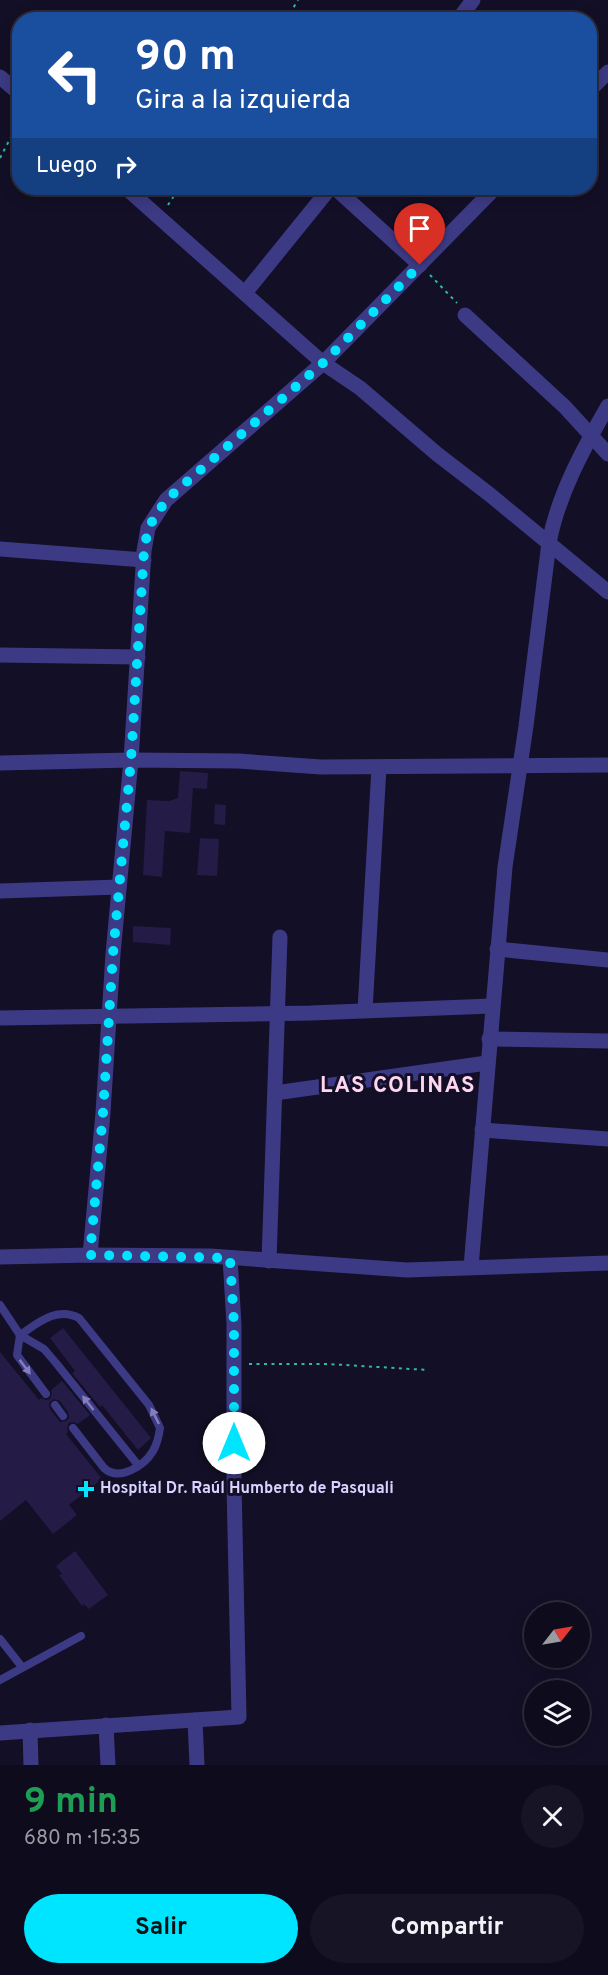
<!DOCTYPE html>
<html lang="es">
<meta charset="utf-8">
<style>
body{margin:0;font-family:Overpass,sans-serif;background:#171425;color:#f1f3f6;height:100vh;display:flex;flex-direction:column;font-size:22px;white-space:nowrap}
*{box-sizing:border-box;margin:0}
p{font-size:20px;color:#9b9ba3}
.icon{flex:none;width:33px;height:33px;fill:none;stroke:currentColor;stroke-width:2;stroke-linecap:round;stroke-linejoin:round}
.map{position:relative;height:1765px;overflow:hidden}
.sheet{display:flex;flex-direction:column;background:#0e0b1c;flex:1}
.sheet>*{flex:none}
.top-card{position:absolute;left:12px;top:12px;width:585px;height:183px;border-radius:24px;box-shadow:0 3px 15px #0003,0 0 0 2px #2e2b3b;background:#1a4fa0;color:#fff;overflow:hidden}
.needle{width:39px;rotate:59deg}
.tools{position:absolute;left:524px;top:1602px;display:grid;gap:12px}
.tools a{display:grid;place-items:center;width:66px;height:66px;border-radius:50%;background:#0e0b1c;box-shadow:0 3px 15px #0003,0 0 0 2px #2e2b3b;font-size:30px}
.pin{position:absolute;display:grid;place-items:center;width:51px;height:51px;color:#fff;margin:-62px -26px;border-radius:50% 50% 50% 0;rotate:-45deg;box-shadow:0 0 6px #0007}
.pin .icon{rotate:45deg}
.me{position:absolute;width:66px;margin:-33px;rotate:0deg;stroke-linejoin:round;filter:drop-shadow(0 0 4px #0008)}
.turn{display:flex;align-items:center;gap:21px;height:126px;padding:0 24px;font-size:27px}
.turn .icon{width:78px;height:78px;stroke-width:2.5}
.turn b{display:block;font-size:42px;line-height:51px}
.then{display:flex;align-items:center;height:57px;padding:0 24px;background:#0003;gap:12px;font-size:22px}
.round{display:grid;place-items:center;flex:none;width:63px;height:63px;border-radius:32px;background:#171425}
.summary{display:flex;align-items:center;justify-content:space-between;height:102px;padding:0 24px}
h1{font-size:36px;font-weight:700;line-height:45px;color:#1e9e55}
.cta{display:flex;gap:12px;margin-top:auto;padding:12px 24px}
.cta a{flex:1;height:69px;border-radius:36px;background:#00e5ff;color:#111;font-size:24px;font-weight:700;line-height:69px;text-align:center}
.cta a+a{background:#171425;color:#f1f3f6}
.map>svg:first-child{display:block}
.building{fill:#241b47;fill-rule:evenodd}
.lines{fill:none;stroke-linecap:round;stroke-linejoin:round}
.path{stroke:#2fb8b0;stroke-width:2;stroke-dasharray:3 4.5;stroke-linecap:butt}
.service{stroke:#3d3a85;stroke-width:8}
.minor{stroke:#3d3a85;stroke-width:15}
.oneway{fill:#837fbc}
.route{stroke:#00e5ff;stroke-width:10;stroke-dasharray:0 18}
.poi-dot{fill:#00e5ff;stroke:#130f26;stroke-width:2}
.labels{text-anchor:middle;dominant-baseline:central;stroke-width:6;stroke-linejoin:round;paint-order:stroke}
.poi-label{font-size:16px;font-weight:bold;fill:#d9d4ff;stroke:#130f26;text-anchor:start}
.district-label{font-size:22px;font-weight:bold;letter-spacing:1.5px;fill:#ffd6f0;stroke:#130f26}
</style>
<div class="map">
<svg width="608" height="1765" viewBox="0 0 608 1765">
<rect width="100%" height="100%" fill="#130f26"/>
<g class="building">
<polygon points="180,771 208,773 207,789 193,788 190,833 165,831 162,877 143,875 147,800 169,801 178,798"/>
<polygon points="215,804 226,805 225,825 214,824"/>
<polygon points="200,838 219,839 217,876 197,875"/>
<polygon points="133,926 171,928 170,945 133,942"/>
<polygon points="63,1328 151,1438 138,1450 102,1405 100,1407 72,1373 75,1371 50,1338"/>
<path d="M0,1352L39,1400L41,1398L46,1400L50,1399L52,1394L51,1390L62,1381L90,1415L78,1424L73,1422L69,1423L67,1428L68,1432L66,1434L102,1479L69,1505L77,1515L53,1534L26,1500L0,1521ZM54,1399L60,1401L68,1412L69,1418L66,1421L60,1422L50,1409L49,1403Z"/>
<polygon points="75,1551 108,1595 89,1609 84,1604 82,1606 59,1575 62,1574 56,1566"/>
</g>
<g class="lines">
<g class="path">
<polyline points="286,20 298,0"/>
<polyline points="0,158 20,120"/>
<polyline points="168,205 179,188"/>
<polyline points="430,275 457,303"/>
<polyline points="249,1364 328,1364 428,1370"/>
</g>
<g class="service">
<polyline points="0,1305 20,1335 44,1349 56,1363 138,1465"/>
<path d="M46,1394L17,1355L20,1335C38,1323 57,1306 79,1318L149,1405L160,1428C159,1436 157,1444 153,1451C144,1466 119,1482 104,1468L73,1428"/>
<polyline points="55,1405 63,1416"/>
<polyline points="0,1639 22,1667"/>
<polyline points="0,1680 81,1636"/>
</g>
<g class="minor">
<polyline points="458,20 473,0"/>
<polyline points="0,77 20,94"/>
<polyline points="590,90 608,72"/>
<polyline points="126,188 323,363 360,388 437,454 489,494 608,592"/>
<polyline points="335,188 420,265"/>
<polyline points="245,293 330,188"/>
<polyline points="465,315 565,407 608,454"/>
<polyline points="0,549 144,560"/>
<polyline points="0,655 138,657"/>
<polyline points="0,763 131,760 238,761 321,767 608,765"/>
<polyline points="0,891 119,887"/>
<polyline points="497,949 608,960"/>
<polyline points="365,1010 379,767"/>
<polyline points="0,1018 311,1013 492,1006"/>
<polyline points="489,1039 608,1041"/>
<polyline points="275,1093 487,1063"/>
<polyline points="482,1130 608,1139"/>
<polyline points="90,1255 103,1113 113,954 131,760 144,551 148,528 166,500 323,363 495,188"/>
<polyline points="0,1257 90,1255 210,1256 407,1270 608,1263"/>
<polyline points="269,1261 280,937"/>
<path d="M471,1267L505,867L526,726L549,543C558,495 583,449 608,406"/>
<polyline points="195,1720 197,1765"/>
<polyline points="106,1725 108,1765"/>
<polyline points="30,1730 31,1765"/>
<polyline points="0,1733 239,1717 234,1483 234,1324 230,1258"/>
</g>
</g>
<defs><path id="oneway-solid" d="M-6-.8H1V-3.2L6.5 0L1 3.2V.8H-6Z" transform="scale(1.5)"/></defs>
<g class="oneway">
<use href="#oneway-solid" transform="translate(25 1367) rotate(53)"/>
<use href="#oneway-solid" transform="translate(88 1403) rotate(-128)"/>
<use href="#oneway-solid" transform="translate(155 1416) rotate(-116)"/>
</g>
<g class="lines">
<polyline class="route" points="234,1443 234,1324 230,1258 90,1255 103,1113 113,954 131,760 144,551 148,528 166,500 323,363 420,265"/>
</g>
<path class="poi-dot" d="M83 1480h6v6h6v6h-6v6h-6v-6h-6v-6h6z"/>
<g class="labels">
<g class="poi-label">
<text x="100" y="1489">Hospital Dr. Raúl Humberto de Pasquali</text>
</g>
<g class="district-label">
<text x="398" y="1086">LAS COLINAS</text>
</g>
</g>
</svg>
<div class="tools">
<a><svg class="needle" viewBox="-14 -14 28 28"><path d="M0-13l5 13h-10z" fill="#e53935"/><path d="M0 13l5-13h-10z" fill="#9b9ba3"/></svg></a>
<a><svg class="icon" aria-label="layers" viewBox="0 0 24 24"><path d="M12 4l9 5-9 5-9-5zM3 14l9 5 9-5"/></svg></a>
</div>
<div class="pin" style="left:420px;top:265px;background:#d93025"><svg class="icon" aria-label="arrive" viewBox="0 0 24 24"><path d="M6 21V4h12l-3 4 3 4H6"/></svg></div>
<svg class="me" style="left:234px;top:1443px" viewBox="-20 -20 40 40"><circle r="19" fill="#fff"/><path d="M0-13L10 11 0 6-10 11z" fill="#00e5ff"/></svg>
<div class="top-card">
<div class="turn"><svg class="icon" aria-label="left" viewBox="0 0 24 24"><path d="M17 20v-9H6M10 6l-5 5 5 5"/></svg><div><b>90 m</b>Gira a la izquierda</div></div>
<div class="then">Luego<svg class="icon" aria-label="right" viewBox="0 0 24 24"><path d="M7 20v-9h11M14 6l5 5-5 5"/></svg></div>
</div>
</div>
<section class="sheet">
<div class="summary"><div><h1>9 min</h1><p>680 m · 15:35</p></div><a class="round"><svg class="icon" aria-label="close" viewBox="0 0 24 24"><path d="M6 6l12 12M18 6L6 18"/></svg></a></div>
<div class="cta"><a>Salir</a><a>Compartir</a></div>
</section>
